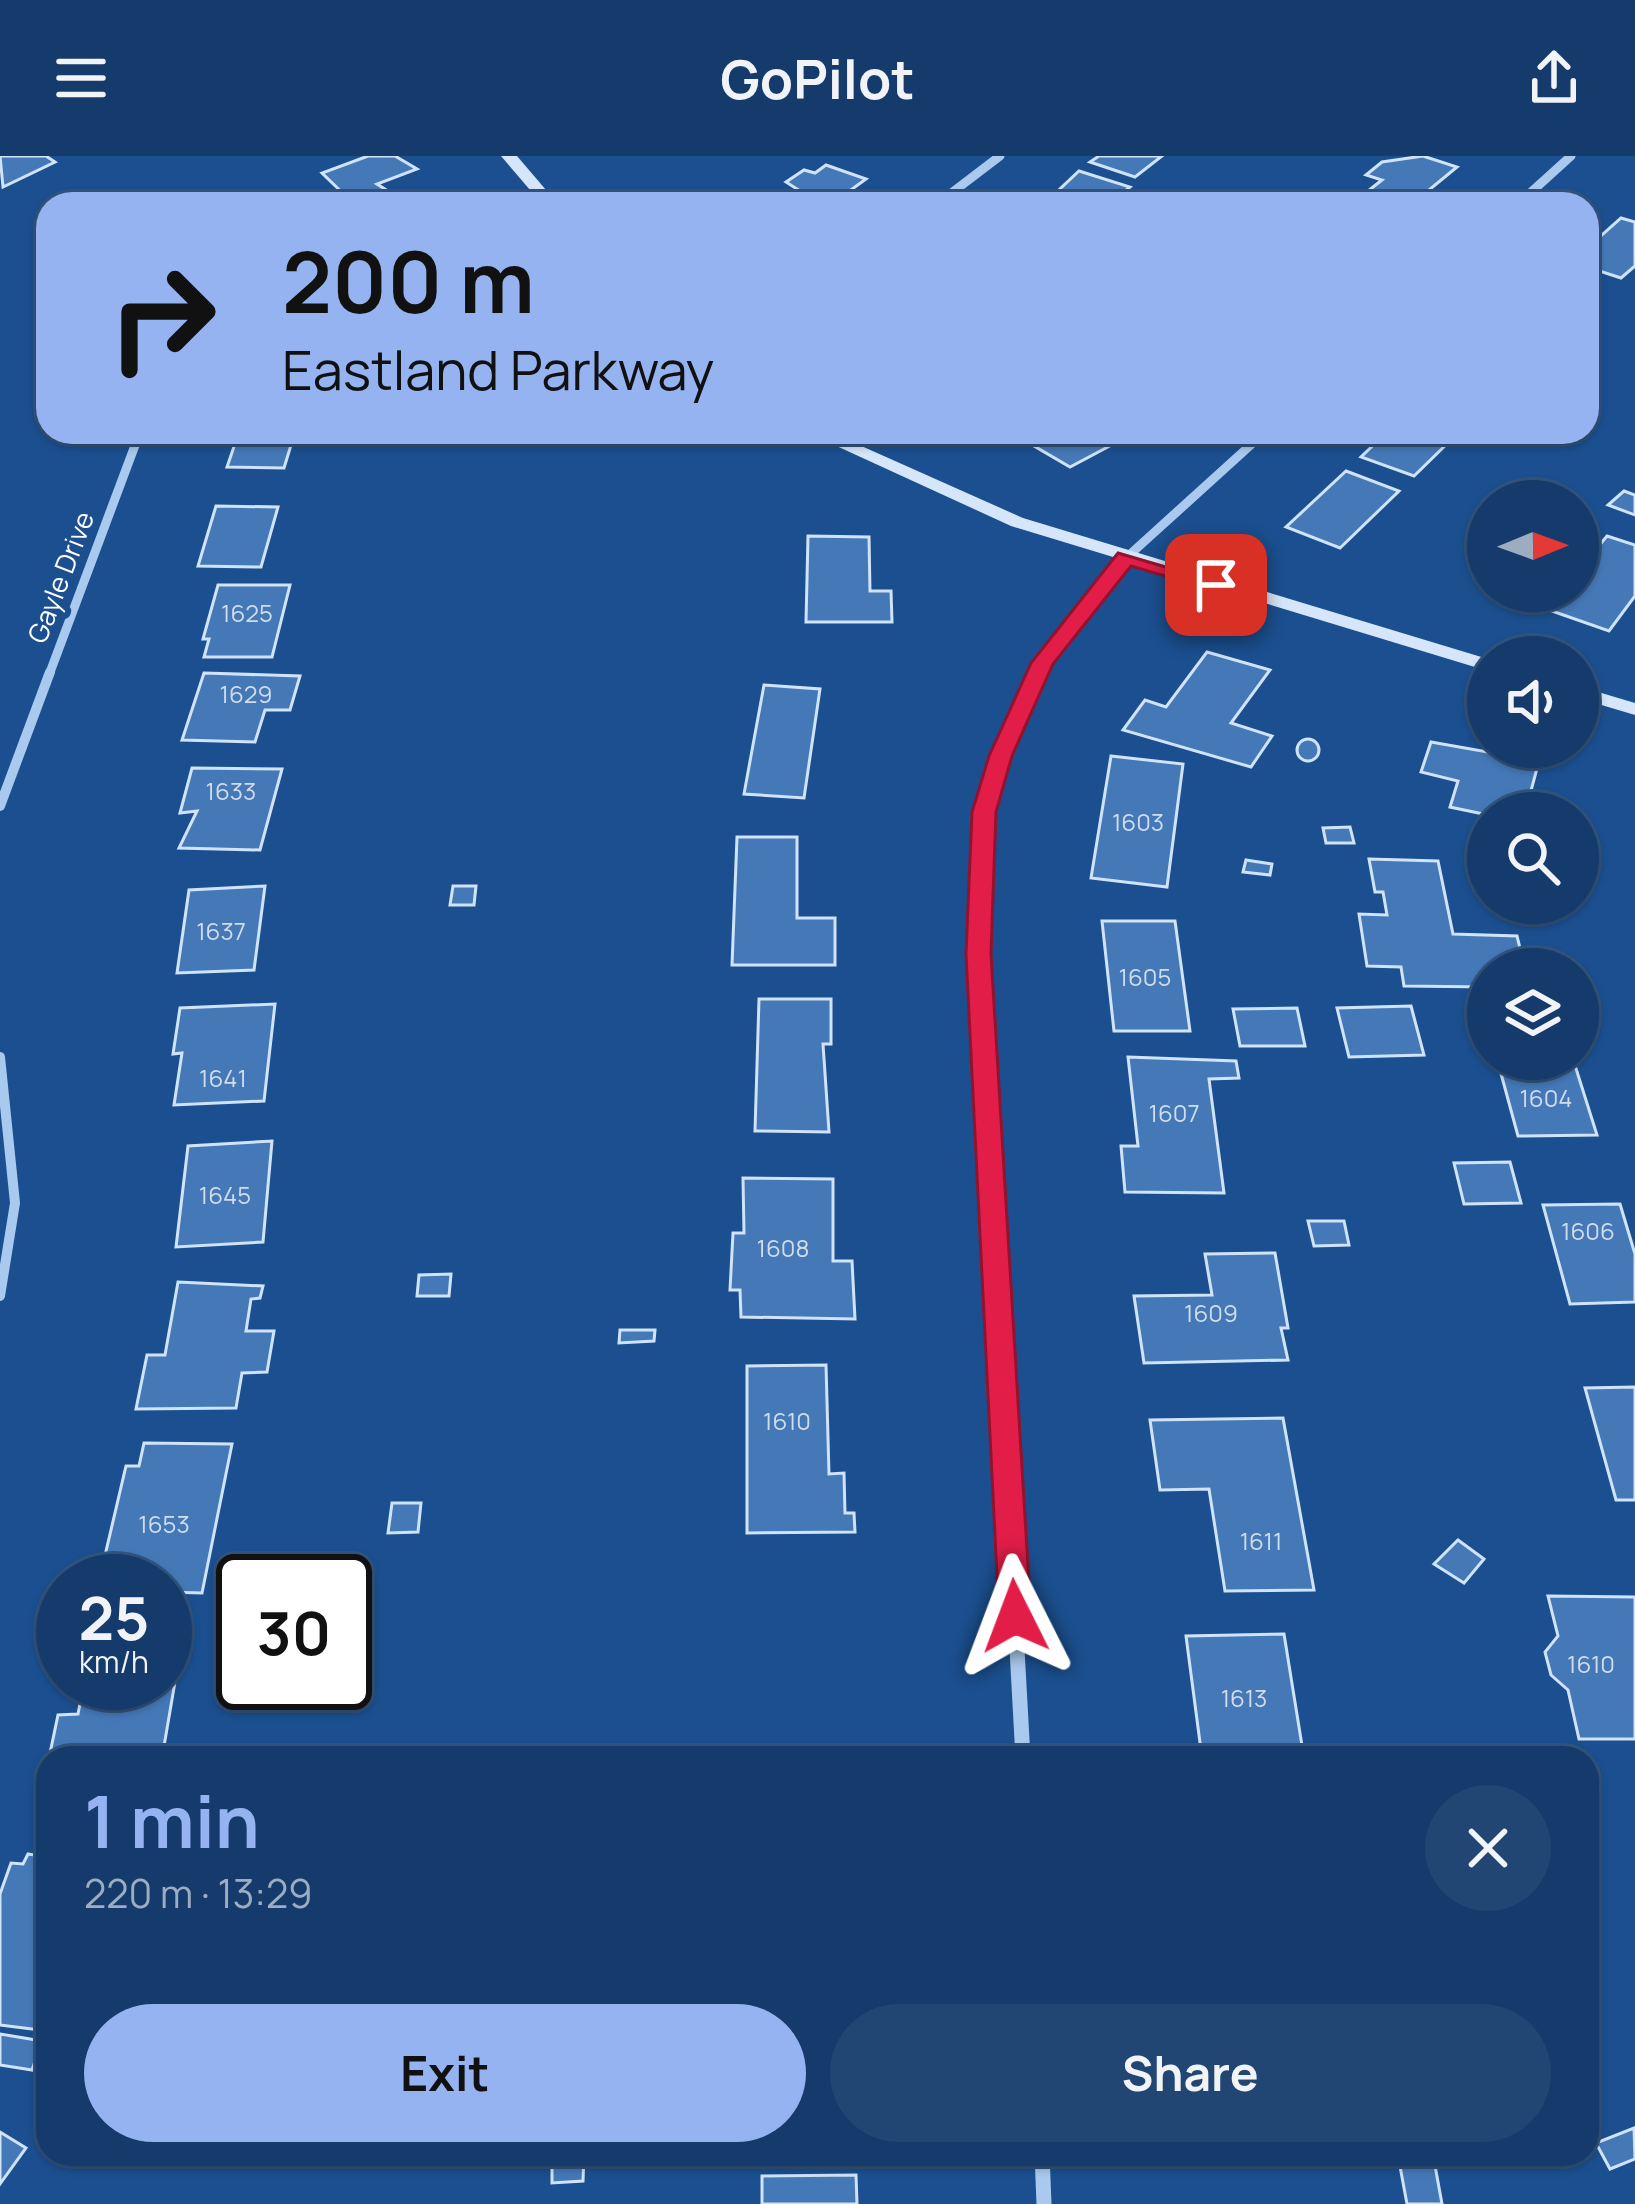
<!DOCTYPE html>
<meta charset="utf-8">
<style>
body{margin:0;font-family:Manrope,sans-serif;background:#214673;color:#f1f3f6;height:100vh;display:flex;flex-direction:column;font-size:45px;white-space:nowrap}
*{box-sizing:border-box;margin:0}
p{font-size:39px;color:#9dadc1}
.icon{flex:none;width:66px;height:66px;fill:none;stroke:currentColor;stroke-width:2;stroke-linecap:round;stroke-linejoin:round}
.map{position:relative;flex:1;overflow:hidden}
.sheet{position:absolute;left:36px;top:1590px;width:1563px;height:420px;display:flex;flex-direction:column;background:#143b6b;border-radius:36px;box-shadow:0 3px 9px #0004,0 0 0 3px #33557e}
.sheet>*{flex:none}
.guide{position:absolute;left:36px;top:36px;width:1563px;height:252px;border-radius:36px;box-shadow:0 3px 9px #0004,0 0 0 3px #33557e;background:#95b2f1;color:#111;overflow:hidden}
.needle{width:78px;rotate:89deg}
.tools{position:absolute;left:1467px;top:324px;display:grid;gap:24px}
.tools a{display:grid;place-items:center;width:132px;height:132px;border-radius:50%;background:#143b6b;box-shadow:0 3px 9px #0004,0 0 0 3px #33557e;font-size:60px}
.speed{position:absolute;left:36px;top:1398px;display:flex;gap:24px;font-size:60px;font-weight:700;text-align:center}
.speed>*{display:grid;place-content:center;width:156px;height:156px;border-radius:50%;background:#143b6b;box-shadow:0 3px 9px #0004,0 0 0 3px #33557e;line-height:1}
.speed small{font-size:30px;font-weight:400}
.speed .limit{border:6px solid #111;border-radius:18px;background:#fff;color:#111}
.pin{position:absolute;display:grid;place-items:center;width:102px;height:102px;color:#fff;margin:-51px;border-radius:24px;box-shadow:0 6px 18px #0006}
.me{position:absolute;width:132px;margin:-66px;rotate:357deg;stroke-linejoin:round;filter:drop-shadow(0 0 9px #0008)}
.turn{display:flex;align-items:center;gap:42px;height:252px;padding:0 48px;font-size:54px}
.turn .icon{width:156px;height:156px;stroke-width:2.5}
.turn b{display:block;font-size:84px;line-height:102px}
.round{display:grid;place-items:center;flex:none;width:126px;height:126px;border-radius:63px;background:#214673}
.headline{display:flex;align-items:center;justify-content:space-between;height:204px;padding:0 48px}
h1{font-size:72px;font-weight:700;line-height:90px;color:#95b2f1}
.action{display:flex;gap:24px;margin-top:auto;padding:24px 48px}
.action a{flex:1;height:138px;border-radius:72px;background:#95b2f1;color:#111;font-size:48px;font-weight:700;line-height:138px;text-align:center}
.action a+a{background:#214673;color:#f1f3f6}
header{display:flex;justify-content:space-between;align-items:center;height:156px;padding:0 48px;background:#143b6b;font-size:54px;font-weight:700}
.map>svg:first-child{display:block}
.building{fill:#4478b7;stroke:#cfe3fa;stroke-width:3}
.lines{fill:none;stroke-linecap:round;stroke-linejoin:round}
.street-far2{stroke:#a9c9ee;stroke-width:9}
.street-far1{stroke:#a9c9ee;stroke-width:10}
.street{stroke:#a9c9ee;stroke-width:15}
.secondary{fill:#d6e6fa;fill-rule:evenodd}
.route{fill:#e11d48;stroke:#92132f;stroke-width:3}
.labels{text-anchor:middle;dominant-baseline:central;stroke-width:12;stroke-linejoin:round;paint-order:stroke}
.number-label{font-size:24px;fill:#d0dded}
.far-street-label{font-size:27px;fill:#fff;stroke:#1b4f8f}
</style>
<header><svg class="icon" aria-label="menu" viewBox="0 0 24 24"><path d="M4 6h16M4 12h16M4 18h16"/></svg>GoPilot<svg class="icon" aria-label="share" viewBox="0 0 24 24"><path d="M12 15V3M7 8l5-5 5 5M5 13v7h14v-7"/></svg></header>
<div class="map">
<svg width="1635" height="2048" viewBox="0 0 1635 2048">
<rect width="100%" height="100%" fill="#1b4f8f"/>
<g class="building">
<polygon points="0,0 46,0 55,6 3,31"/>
<polygon points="368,0 395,0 417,13 377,28 399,42 354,48 322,17"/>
<polygon points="1099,0 1162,0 1135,21 1090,6"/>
<polygon points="1423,0 1457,11 1412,48 1359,42 1382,24 1366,19 1382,6"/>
<polygon points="826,9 866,23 844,39 851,41 843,46 777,47 797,33 786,26 804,14 815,17"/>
<polygon points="1079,15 1130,31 1114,44 1126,48 1044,48"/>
<polygon points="1621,62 1635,66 1635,110 1621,122 1587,111 1587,84 1594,86"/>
<polygon points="239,276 295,276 284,312 227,311"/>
<polygon points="1051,276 1136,276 1070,311 1029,287"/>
<polygon points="1387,276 1459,276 1414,320 1361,301"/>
<polygon points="1346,315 1399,335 1340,392 1286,371"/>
<polygon points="1624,335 1635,339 1635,359 1608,349"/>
<polygon points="216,350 278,351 261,411 198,410"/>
<polygon points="808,380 869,381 870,435 891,435 892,466 806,466"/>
<polygon points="1607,380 1635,389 1635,440 1609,475 1549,454 1564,435 1578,435 1578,390 1594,396"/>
<polygon points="218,429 290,429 272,501 204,501 209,483 203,483"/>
<polygon points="1207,496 1270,514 1231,567 1272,580 1251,611 1123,574 1145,544 1166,551"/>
<polygon points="204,517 300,520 290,554 265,554 255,586 182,584"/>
<polygon points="764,529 820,533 804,642 744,638"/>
<circle cx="1308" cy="594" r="11"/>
<polygon points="1431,586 1539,605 1525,657 1488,659 1450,651 1458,625 1421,616"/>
<polygon points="1111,600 1183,608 1167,731 1091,722"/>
<polygon points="192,612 282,613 260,694 179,692 197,655 180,657"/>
<polygon points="1350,671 1354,687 1326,687 1323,672"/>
<polygon points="737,681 797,681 797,762 835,762 835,809 732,809"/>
<polygon points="1369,703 1438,705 1453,778 1517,780 1525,813 1488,813 1488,831 1404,830 1401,811 1367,810 1359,758 1387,759 1383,736 1375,736"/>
<polygon points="1246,704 1272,708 1270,719 1243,716"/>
<polygon points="265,730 254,814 177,817 189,734"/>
<polygon points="453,730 476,730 474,749 450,749"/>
<polygon points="1102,765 1175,765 1190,875 1114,875"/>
<polygon points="759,843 831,843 831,888 823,888 829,976 755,975"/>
<polygon points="275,848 264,945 174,949 182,897 173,898 180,852"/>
<polygon points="1411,850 1424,899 1349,901 1337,852"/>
<polygon points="1297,852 1305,890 1240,890 1233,853"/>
<polygon points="1128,901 1236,905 1239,922 1209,923 1224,1037 1125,1036 1121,990 1138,990"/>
<polygon points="1497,903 1573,903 1597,979 1518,980"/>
<polygon points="272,985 263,1086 176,1091 188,990"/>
<polygon points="1510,1006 1521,1047 1464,1048 1454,1007"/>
<polygon points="743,1022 833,1023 833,1105 852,1105 855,1163 741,1161 740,1134 730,1134 733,1077 744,1077"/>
<polygon points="1620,1048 1635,1098 1635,1146 1570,1148 1543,1049"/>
<polygon points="1308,1065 1344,1065 1349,1089 1314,1090"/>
<polygon points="1275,1097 1288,1172 1281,1172 1288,1204 1144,1207 1134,1140 1212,1139 1205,1098"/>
<polygon points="451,1118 449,1140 417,1140 419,1119"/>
<polygon points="178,1126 263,1130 260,1142 251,1143 246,1175 274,1175 267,1216 242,1217 236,1252 136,1253 147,1199 165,1199"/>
<polygon points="620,1174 655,1174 654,1185 619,1187"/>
<polygon points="826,1209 829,1318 844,1317 845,1357 854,1357 855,1376 747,1377 747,1210"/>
<polygon points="1635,1231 1635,1344 1616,1344 1585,1232"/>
<polygon points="1283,1262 1314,1434 1225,1435 1209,1333 1160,1334 1150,1264"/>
<polygon points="144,1287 232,1288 202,1437 165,1436 165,1425 99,1425 126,1310 139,1310"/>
<polygon points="392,1347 421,1347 418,1376 388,1377"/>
<polygon points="1458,1384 1484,1403 1464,1427 1434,1408"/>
<polygon points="1548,1440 1635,1441 1635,1583 1579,1583 1568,1534 1551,1519 1545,1496 1558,1480"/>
<polygon points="165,1473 184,1473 162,1602 49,1602 58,1559 78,1558 84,1527 165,1527"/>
<polygon points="1284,1478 1304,1602 1202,1602 1186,1480"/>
<polygon points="28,1698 48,1701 48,1875 0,1869 0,1738 11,1707 23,1708"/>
<polygon points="0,1878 42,1885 32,1914 0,1909"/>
<polygon points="1634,1972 1635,2003 1610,2013 1596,1987"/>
<polygon points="0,1976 26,1992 0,2028"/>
<polygon points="552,1998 584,1998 583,2025 552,2027"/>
<polygon points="1434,2004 1442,2048 1407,2048 1399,2005"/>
<polygon points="856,2019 857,2048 762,2048 762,2020"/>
</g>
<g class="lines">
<g class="street-far2">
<polyline points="522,48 543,40"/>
<polyline points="937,48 1000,0"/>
<polyline points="1518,48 1571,0"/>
<polyline points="49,519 140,276"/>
<polyline points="1037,519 1126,402 1265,276"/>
</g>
<g class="street-far1">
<polyline points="0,650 50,516"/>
<polyline points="0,901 15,1047 0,1140"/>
<polyline points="1000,1187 979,798 984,657 1001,600 1038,516"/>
</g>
<g class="street">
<polyline points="1000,1184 1023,1602"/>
<polyline points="1042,1998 1044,2048"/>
</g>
<g class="secondary">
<polygon points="501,0 517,0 558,48 542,48"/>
<polygon points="806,276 830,276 1023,362 1488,503 1488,515 1011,370"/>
<polygon points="1578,530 1635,547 1635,559 1578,542"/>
</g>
</g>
<polygon class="route" points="1118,397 1227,429 1216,435 1131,410 1053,508 1012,600 996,656 991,798 1031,1460 1026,1470 1004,1470 999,1460 966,798 972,656 989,600 1031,507"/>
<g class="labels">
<g class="number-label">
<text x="247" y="456">1625</text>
<text x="246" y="537">1629</text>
<text x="231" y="634">1633</text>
<text x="1138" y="665">1603</text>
<text x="221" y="774">1637</text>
<text x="1145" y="820">1605</text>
<text x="223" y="921">1641</text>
<text x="1546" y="941">1604</text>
<text x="1174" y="956">1607</text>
<text x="225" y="1038">1645</text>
<text x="1588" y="1074">1606</text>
<text x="783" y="1091">1608</text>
<text x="1211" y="1156">1609</text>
<text x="787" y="1264">1610</text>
<text x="164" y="1367">1653</text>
<text x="1261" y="1384">1611</text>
<text x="1591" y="1507">1610</text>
<text x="1244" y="1541">1613</text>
</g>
<g class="far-street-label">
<text transform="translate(60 421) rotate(-69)">Gayle Drive</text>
</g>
</g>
</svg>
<div class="tools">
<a><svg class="needle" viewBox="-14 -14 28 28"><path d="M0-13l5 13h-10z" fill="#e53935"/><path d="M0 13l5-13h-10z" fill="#9dadc1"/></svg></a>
<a><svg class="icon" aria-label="sound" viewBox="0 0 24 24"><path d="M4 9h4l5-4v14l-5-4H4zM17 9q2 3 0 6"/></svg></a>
<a><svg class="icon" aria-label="search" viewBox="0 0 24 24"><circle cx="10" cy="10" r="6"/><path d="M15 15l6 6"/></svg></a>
<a><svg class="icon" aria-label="layers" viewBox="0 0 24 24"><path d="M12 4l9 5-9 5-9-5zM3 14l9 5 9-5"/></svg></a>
</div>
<div class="speed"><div>25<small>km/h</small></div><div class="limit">30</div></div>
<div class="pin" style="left:1216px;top:429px;background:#d93025"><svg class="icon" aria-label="arrive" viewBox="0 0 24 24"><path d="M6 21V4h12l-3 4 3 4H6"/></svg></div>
<svg class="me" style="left:1015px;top:1460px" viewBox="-20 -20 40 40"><path d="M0-17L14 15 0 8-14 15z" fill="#e11d48" stroke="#fff" stroke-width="4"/></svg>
<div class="guide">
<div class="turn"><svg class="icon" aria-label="right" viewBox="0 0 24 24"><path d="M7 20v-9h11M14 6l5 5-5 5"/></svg><div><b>200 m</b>Eastland Parkway</div></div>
</div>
<section class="sheet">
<div class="headline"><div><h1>1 min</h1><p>220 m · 13:29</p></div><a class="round"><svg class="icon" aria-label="close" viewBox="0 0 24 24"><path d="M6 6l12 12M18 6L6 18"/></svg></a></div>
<div class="action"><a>Exit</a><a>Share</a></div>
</section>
</div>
